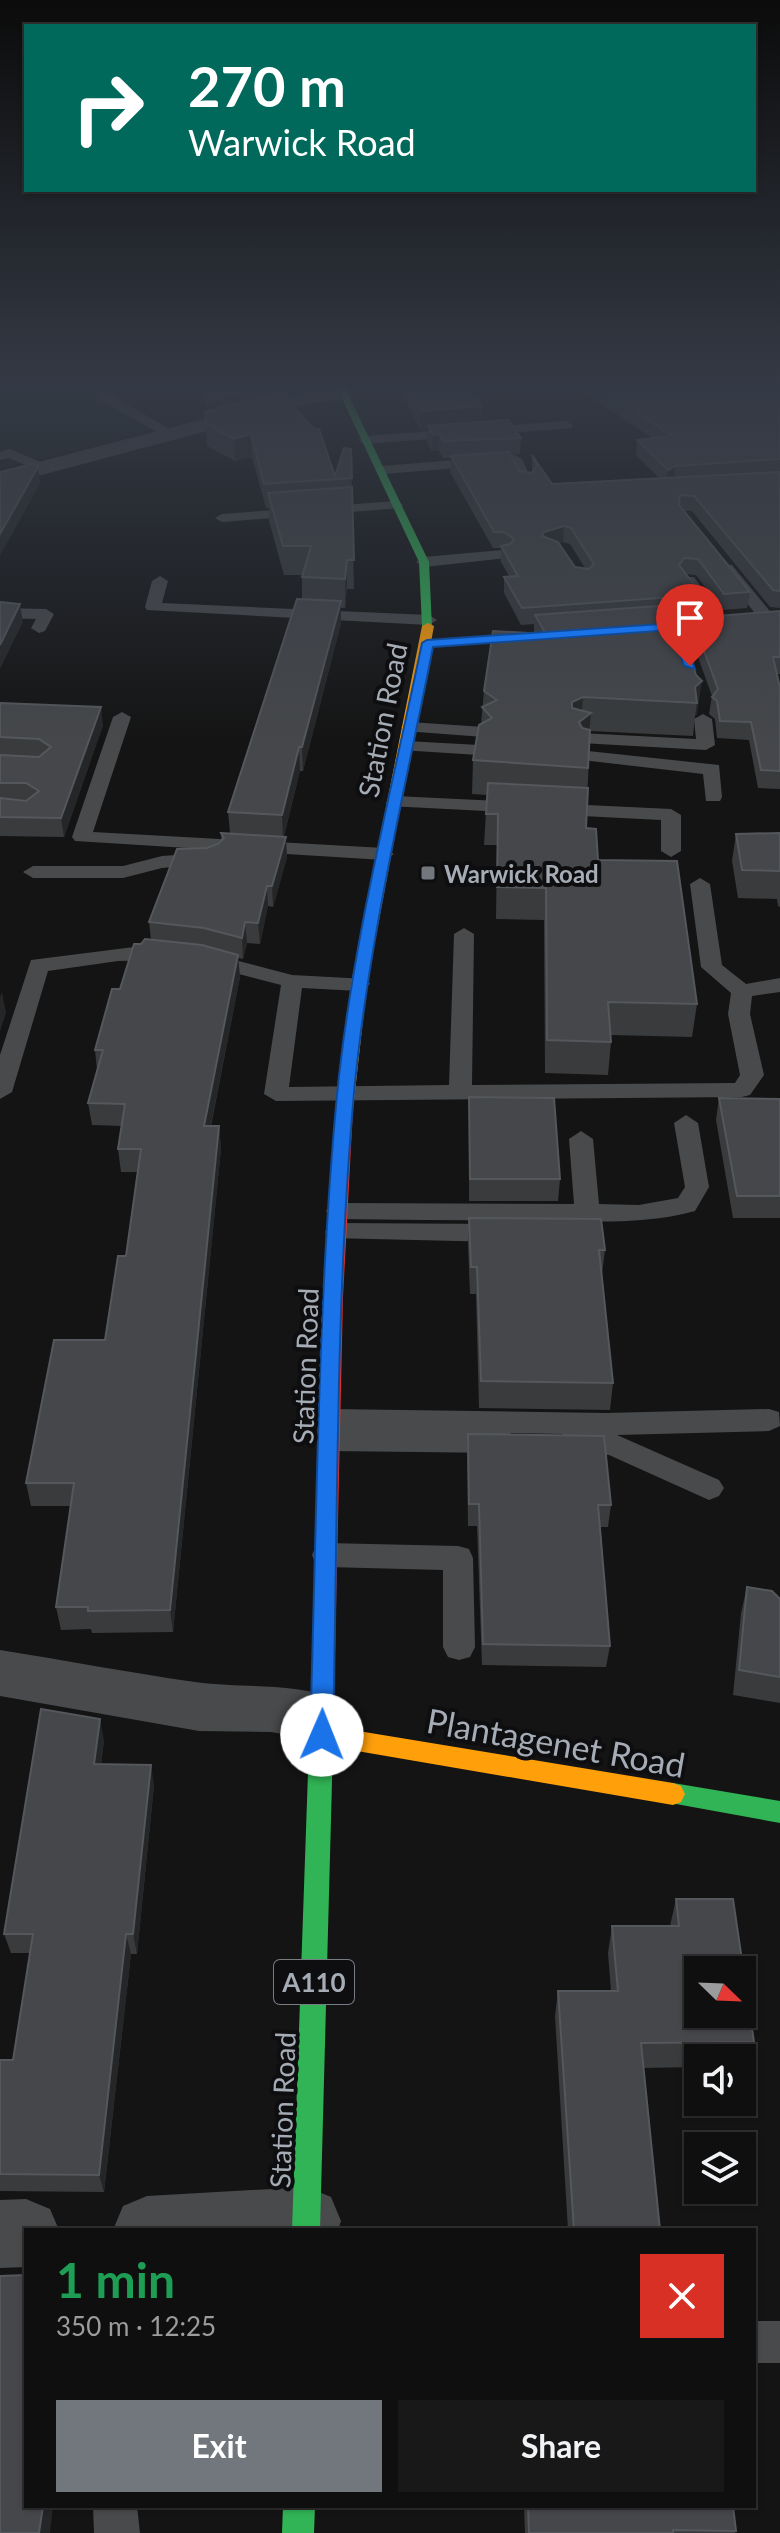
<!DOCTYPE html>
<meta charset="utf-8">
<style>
body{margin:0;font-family:Lato,sans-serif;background:#181818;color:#f1f3f6;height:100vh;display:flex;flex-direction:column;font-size:30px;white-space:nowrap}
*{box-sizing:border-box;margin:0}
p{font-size:26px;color:#9b9c9e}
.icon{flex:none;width:44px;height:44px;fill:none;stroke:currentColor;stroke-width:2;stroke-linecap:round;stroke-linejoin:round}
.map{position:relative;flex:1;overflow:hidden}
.drawer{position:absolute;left:24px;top:2228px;width:732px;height:280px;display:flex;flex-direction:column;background:#0f0f0f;border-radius:0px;box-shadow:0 2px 6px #0004,0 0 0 2px #2f2f2f}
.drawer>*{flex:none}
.guide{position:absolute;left:24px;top:24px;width:732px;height:168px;border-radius:0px;box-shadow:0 2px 6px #0004,0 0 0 2px #2f2f2f;background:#00695c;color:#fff;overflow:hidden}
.needle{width:52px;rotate:113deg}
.fabs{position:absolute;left:684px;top:1956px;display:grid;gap:16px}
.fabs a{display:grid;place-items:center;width:72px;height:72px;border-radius:0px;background:#0f0f0f;box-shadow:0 2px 6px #0004,0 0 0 2px #2f2f2f;font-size:40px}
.pin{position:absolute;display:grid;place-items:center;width:68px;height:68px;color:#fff;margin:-82px -34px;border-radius:50% 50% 50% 0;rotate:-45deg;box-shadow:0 0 8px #0007}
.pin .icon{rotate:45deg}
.me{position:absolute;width:88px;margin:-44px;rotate:1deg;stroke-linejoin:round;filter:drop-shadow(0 0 6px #0008)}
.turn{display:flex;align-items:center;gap:28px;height:168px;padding:0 32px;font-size:36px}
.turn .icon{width:104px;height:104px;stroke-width:2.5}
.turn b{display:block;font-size:56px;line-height:68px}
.round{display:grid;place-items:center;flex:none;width:84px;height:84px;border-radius:0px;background:#181818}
.summary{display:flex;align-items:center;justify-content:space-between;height:136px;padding:0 32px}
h1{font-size:48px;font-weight:700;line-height:60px;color:#1e9e55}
.action{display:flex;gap:16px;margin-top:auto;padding:16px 32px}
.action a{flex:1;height:92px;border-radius:0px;background:#72777d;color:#fff;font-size:32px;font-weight:700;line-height:92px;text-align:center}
.action a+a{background:#181818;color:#f1f3f6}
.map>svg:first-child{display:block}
.green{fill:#181e18}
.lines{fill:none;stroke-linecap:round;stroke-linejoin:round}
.lane{fill:#484a4c;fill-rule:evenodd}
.street{fill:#484a4c;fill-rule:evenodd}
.fast{fill:#30b455;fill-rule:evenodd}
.slow{fill:#ff9f0a;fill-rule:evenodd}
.jam{fill:#e5322d;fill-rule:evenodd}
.wall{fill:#393b3d;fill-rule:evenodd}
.shaded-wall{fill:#252627}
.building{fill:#45474a;stroke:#54575b;stroke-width:2;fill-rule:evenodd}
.route{fill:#1a73e8;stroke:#114b97;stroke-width:2}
.poi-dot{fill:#72777d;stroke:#0e0e10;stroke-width:3}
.labels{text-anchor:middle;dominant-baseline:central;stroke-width:8;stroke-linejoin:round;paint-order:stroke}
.far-poi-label{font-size:24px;font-weight:bold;fill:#a5acb5;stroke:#0e0e10;text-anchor:start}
.shield{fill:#0e0e10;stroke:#787d84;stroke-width:2}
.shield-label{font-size:26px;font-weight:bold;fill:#a5acb5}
.street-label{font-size:28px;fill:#a5acb5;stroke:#0e0e10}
.near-street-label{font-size:34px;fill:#a5acb5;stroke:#0e0e10}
</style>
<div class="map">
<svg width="780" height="2533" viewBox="0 0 780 2533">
<rect width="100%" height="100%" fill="#141414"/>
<polygon class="green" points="0,388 80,388 156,429 0,469"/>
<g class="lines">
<g class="lane">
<polygon points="95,388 107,388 109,394 178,434 166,437 98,399"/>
<polygon points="566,421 573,425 571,428 365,444 358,440 365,436"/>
<polygon points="10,449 47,465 49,468 42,472 9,458 0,460 0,452"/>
<polygon points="515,455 522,459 533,482 531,485 521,485 510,464 382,474 375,470 382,466"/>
<polygon points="396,501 403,505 401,508 222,522 215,518 222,514"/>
<polygon points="502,550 510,555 507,558 424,567 416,562 424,557"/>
<polygon points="722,565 732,565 773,615 773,621 761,621 722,571"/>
<polygon points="160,576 168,581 162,603 429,615 437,620 429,625 147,610 145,607 152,581"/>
<polygon points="682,577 694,577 727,622 725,625 713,625 680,580"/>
<polygon points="0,608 46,609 54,614 45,631 39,633 31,628 36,619 0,618"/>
<polygon points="122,712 131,717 93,832 384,848 394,854 384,860 75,841 72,837 113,717"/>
<polygon points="703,714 712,719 715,745 706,750 580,743 571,738 580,733 696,739 694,719"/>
<polygon points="410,722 484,727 493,732 484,737 404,731 401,727"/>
<polygon points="406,741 479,745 488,750 479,755 400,750 400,742"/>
<polygon points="588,751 719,765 722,797 720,801 706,801 703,774 582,760 579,756"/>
<polygon points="395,796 671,809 681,815 681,851 671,857 661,851 661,820 388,806 386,802"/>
<polygon points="205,853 215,859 212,863 162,868 123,878 33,878 23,872 33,866 123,866 162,856"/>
<polygon points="700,878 710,884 722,965 746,984 780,978 780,992 752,996 750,1014 764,1075 750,1095 742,1097 276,1101 264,1094 281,985 196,963 193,958 204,952 292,975 367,979 370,984 359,991 302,988 289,1087 449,1085 454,934 464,928 474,934 472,1085 735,1083 740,1075 728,1014 731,993 701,967 690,884"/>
<polygon points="134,947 165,948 176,954 165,960 118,961 48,971 12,1092 0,1099 0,1055 31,960"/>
<path d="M686,1115L698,1123L709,1187L695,1211C645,1225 593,1221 542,1221C474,1220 407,1220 339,1219L330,1217L326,1211L330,1205L339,1203L574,1204L569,1139L581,1131L593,1139L599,1204L639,1205L678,1198L685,1187L674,1123Z"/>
<polygon points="338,1223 501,1224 510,1227 514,1233 510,1239 501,1242 329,1238 325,1232 329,1226"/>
<polygon points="331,1409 606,1413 769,1409 779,1412 780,1426 769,1431 617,1435 719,1480 724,1488 719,1496 709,1500 609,1455 560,1451 556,1443 563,1434 510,1433 517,1442 513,1450 503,1453 330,1451 320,1448 316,1440 320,1432 328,1430 321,1428 317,1420 321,1412"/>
<polygon points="327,1543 458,1546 469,1549 473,1558 475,1647 470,1657 459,1660 448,1657 443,1647 443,1570 327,1567 316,1564 312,1555 316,1546"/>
<rect x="754" y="2321" width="26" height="42"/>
<polygon points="93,2506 137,2506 140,2533 94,2533"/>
</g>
<g class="street">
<polygon points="347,388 354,393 351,398 313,403 0,486 0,472 312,391"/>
<path d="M0,1650C65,1660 130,1673 195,1682C247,1689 289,1681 342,1700L350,1717L342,1734L322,1741L271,1732L199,1731L0,1696Z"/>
<polygon points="307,2187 331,2197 341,2221 338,2230 113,2230 123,2206 147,2196"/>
<polygon points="26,2199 50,2209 59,2230 26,2230 26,2267 0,2268 0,2200"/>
</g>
<g class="fast">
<polygon points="337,388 345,388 429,562 432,628 422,626 419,562"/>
<polygon points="321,1734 329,1737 333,1744 320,2230 292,2230 309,1744 313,1737"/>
<polygon points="673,1783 780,1801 780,1823 665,1802 661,1794 665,1786"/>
<polygon points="283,2506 315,2506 314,2533 282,2533"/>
</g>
<g class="slow">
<polygon points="780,614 780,620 621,633 615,630 621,627"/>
<polygon points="428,623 434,626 367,984 353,1109 345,1114 337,1109 351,984 422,626"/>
<polygon points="322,1725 673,1783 681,1786 685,1794 681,1802 673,1805 322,1745 314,1742 311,1735 314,1728"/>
</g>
<g class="jam">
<polygon points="553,632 559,635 557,637 427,646 421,643 427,640"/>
<polygon points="345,1104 353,1109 343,1297 333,1744 329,1751 321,1754 313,1751 309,1744 325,1297 337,1109"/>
</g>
</g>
<g class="wall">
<path d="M401,388H466L471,398L482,406L481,422L521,438L520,454L510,455L519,471L532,473V455L552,484L660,479L636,455L637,440L652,438L578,388H780V608L770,607L692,511H684L750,592L747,608L722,610L696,575L686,574L702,595L700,612L675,614L696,675L697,714L695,716L693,736L590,731L586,828L598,860L697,1004L692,1037L611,1035V1042L608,1075L545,1073L544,920L496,919L497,845H484L487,795L472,794L473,760L481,724L484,691L534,633V624L521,625L504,593V577L509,576L501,562V548H493L450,472L451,458H443L439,451H432L427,442L428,428L420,429L409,408ZM563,542L570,544L585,568L575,567L559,543Z"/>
<polygon points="282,392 335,476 351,449 354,589 347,589 345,608 341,608 341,623 303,771 300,771 284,836 287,857 273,907 268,906 260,944 247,943 243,959 238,958 240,977 211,1126 219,1126 221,1149 173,1632 92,1633 91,1629 61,1630 56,1607 71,1506 31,1506 26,1483 105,1340 126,1256 137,1172 121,1172 118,1149 122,1126 92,1125 88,1103 97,1070 95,1050 120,989 141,944 151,940 149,922 207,848 218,844 221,840 221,833 230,833 228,812 302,599 302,575 284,575 269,521 269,508 266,508 252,457 235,461 207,446 206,424"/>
<polygon points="780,611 780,674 777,674 780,688 780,789 758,788 749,740 717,738 715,719 709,714 712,696 690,635 692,618"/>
<polygon points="0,703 103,725 64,837 0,836"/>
<polygon points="780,833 780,907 778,906 777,899 738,898 732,861 736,834"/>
<polygon points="469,1097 560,1179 558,1201 469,1201"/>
<polygon points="719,1098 780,1099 780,1218 733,1218 716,1120"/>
<polygon points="469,1218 605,1250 602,1274 613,1383 610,1410 479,1408 476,1294 470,1294 468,1245"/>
<polygon points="468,1434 611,1505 608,1527 600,1527 610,1646 606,1667 482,1665 477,1526 468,1526 467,1456"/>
<polygon points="747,1587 780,1599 780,1703 733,1695 741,1613"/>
<polygon points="104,1740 101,1764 154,1785 137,1954 131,1954 104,2192 0,2191 0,2060 13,2060 30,1953 11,1953 4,1934"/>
<polygon points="676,1899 754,2042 745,2067 742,2067 742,2058 698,2058 698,2067 643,2068 660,2230 568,2230 555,2016 558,1991 611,1991 608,1953 612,1926 670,1926"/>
<polygon points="524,2506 733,2506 736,2531 735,2533 525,2533"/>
</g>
<g class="shaded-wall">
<polygon points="260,388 282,388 282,396 207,415 206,401"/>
<polygon points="482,406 481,424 428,426 428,428 420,429 420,411"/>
<polygon points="251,434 252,457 235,461 234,439"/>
<polygon points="439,434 439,451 432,451 433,435"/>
<polygon points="675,466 674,481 666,485 668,470"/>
<polygon points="38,467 40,483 0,556 0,534"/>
<polygon points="564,526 563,542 543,548 542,536 544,532"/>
<polygon points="347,560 347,589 345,608 345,579"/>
<polygon points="341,601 341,623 303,771 302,747"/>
<polygon points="20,604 23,622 0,669 0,645"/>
<polygon points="702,681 697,714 695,716 697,703 695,687"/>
<polygon points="583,697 581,721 591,713 588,746 570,735 572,702"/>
<polygon points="101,707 103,725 64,837 61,818"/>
<polygon points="299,747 300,771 283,839 282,815"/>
<polygon points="286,837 287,857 273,907 272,886"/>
<polygon points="267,886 268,906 260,944 258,923"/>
<polygon points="245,922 247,943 243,959 242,938"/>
<polygon points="238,955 240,977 206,1149 204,1126"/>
<polygon points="2,992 6,1013 0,1031 0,997"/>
<polygon points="219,1126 221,1149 173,1632 170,1610"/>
<polygon points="100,1719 104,1740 99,1785 94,1764"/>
<polygon points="151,1765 154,1785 137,1954 133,1934"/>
<polygon points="126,1934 131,1954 104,2192 99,2175"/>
<polygon points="43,2506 52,2506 53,2507 50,2533 39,2533"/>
</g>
<g class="building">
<polygon points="206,388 260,388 206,401"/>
<polygon points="408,388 466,388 471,398 476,397 482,406 420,411"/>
<polygon points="600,388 780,388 780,459 675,466 668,470 637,440 672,436"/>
<polygon points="285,391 286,399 314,429 319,429 335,476 344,448 351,449 352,478 264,484 251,434 234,439 206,424 205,412"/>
<polygon points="508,420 521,438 443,441 439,434 433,435 428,426"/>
<path d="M509,452L519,471L532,473L537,465L532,455L552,484L780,472V591L773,590L694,496L680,495L679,505L750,592L724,594L698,559L684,558L679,565L702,595L522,608L504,577L518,576L501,546L510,544L514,539L504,532H494L451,456ZM564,526L571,528L594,564L589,569L575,567L558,542L542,536L544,532Z"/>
<polygon points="32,464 38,467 0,534 0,472"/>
<polygon points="352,487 354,560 347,560 345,579 302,577 311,546 283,546 268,493"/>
<polygon points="297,599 341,601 302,747 299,747 282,815 228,812"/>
<polygon points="0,602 20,604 0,645"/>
<polygon points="672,605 696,675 702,681 695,687 697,703 583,697 572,702 572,708 591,713 579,722 582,728 590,730 588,768 473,760 479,725 492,718 482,707 497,700 484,691 493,631 546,634 535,615"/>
<polygon points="780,611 780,657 773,657 780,688 780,771 761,770 751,722 720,721 717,701 712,697 718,689 692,618"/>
<polygon points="0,703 101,707 61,818 0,817 0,798 26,801 39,791 26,783 0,783 0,755 39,757 51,747 39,739 0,737"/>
<polygon points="488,783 588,788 586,828 596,829 598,860 677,861 697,1004 608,1002 611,1042 547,1040 546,888 497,887 498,814 486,814"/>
<polygon points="221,833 286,837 272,886 267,886 258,923 245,922 242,938 204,928 149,922 177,849 207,848 218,844 224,838"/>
<polygon points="780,833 780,871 742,870 736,834"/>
<polygon points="145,939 202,945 238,955 204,1126 219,1126 170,1610 88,1611 88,1607 56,1607 74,1483 26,1483 54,1340 105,1340 118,1256 126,1256 141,1149 118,1149 125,1104 88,1103 103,1050 95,1050 112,989 120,989 134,944 141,944"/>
<polygon points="469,1097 554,1098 560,1179 470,1179"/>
<polygon points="719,1098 780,1099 780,1196 737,1196"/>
<polygon points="469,1218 601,1219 605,1250 599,1250 613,1383 481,1381 477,1267 471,1267"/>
<polygon points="468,1434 604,1436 611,1505 598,1505 610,1646 483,1644 479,1504 469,1504"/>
<polygon points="747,1587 772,1591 780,1599 780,1677 739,1670"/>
<polygon points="41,1709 100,1719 94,1764 151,1765 133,1934 126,1934 99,2175 0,2174 0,2060 13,2060 33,1934 4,1934"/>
<path d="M676,1899H733L754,2042L641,2043L660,2230H574L558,1991H618L612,1926H679ZM698,1970H742V2014H698Z"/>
<polygon points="26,2275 26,2506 43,2506 39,2533 0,2533 0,2276"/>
<polygon points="528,2506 733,2506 736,2531 673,2530 673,2533 529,2533"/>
</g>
<linearGradient id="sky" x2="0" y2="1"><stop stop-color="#0b0b0b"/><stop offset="0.52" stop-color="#343a45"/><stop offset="1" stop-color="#343a45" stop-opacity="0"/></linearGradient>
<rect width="780" height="742" fill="url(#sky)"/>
<path class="route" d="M676,623L681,626L695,669L684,666L671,630L433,647C404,795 368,943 354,1093C335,1306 338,1522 333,1735L330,1742L322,1745L314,1742L310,1735C317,1522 317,1307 337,1095C352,943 391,793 422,643L427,640Z"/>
<rect class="poi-dot" x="420" y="865" width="16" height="16" rx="4"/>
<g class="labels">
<g class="far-poi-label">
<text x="444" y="873">Warwick Road</text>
</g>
<rect class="shield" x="274" y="1960" width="80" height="44" rx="6"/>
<g class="shield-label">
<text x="314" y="1982">A110</text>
</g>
<g class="street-label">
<text transform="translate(382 720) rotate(-79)">Station Road</text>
<text transform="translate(305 1366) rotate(-88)">Station Road</text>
<text transform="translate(282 2110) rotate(-88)">Station Road</text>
</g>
<g class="near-street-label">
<text transform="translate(556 1742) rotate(10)">Plantagenet Road</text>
</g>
</g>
</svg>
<div class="fabs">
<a><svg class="needle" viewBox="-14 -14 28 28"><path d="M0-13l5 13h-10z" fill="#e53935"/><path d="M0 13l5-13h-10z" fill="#9b9c9e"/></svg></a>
<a><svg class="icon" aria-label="sound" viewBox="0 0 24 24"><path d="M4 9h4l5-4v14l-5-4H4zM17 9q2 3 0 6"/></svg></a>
<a><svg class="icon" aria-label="layers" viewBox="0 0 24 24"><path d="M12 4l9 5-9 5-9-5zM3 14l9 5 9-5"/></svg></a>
</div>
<div class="pin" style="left:690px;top:666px;background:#d93025"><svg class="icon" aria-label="arrive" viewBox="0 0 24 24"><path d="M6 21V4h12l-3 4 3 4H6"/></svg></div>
<svg class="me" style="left:322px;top:1735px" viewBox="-20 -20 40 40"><circle r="19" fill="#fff"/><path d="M0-13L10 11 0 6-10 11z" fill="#1a73e8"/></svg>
<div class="guide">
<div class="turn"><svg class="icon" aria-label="right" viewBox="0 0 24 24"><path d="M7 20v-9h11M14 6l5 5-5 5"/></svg><div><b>270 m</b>Warwick Road</div></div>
</div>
<section class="drawer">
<div class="summary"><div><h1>1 min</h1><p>350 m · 12:25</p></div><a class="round" style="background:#d93025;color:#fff"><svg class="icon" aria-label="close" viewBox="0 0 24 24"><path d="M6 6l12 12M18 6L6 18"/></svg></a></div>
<div class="action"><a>Exit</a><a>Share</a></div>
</section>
</div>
